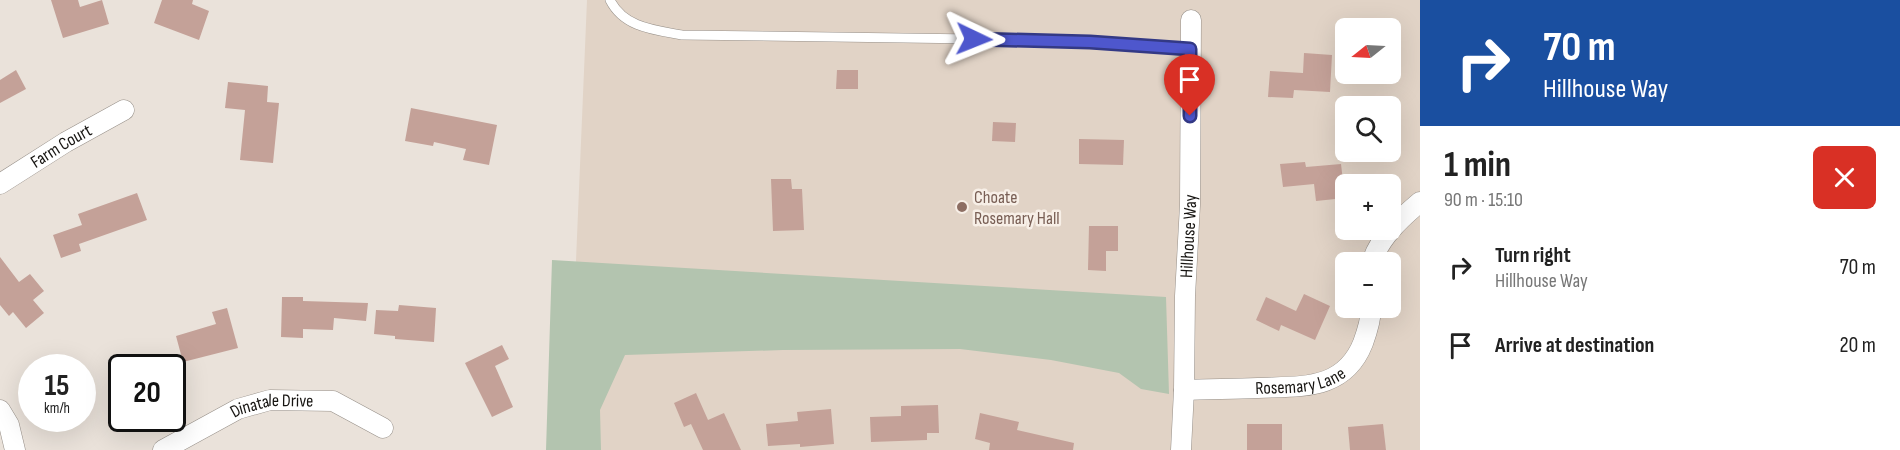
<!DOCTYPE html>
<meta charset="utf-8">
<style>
body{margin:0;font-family:"Sofia Sans Condensed",sans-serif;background:#f2f2f2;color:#222;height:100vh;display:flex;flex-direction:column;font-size:22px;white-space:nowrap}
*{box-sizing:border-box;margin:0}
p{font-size:20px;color:#767676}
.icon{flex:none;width:33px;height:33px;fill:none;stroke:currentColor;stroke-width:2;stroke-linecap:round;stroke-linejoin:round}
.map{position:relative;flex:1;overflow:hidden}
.drawer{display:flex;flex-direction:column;background:#fff;width:480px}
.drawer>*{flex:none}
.banner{background:#1a4fa0;color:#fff;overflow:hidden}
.needle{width:39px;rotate:252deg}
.fabs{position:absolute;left:1335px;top:18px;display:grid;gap:12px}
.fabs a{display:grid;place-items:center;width:66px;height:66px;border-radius:9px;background:#fff;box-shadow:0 6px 24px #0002;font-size:30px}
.speed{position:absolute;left:18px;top:354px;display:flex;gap:12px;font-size:30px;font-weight:700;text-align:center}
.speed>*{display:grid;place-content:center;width:78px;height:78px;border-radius:50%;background:#fff;box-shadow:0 6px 24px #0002;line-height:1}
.speed small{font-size:15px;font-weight:400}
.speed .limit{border:3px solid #111;border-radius:9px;background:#fff;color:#111}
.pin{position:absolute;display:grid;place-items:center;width:51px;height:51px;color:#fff;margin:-62px -26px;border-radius:50% 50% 50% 0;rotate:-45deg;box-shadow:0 0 6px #0007}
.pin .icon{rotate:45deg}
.me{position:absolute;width:66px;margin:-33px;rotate:92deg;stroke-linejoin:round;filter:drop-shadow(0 0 4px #0008)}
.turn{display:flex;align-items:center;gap:21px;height:126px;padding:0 24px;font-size:27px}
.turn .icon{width:78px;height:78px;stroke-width:2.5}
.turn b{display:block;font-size:42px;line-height:51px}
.round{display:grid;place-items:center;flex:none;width:63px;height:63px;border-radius:9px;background:#f2f2f2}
.overview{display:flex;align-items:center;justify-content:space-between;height:102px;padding:0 24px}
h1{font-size:36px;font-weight:700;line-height:45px}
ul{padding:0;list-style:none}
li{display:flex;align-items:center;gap:18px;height:78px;padding:0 24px}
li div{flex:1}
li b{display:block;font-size:22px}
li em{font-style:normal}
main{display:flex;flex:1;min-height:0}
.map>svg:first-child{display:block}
.built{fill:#e1d3c6;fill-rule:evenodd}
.green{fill:#b3c4af}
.building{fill:#c4a198}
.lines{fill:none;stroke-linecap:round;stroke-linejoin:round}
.lane-casing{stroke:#968f88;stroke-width:10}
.street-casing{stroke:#968f88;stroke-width:21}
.lane{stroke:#fff;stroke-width:9}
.street{stroke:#fff;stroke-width:20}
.route-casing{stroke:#333985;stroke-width:15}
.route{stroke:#4e57cd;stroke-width:10}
.education-dot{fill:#8d6e63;stroke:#f7efe7;stroke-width:2}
.labels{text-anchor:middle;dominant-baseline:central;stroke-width:5;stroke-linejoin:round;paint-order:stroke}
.street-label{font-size:18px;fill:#161411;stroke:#f7efe7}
.education-label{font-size:18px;fill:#785e54;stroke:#f7efe7;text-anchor:start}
</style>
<main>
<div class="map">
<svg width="1420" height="450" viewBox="0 0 1420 450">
<rect width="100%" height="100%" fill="#eae2da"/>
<path class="built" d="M587,0H1420V450H568ZM1346,28H1390V74H1346ZM1346,106H1390V152H1346ZM1346,184H1390V230H1346ZM1346,262H1390V308H1346Z"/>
<polygon class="green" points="552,260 1166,297 1169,394 1141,389 1119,373 1051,360 960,349 783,350 625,355 600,410 601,450 546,450"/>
<g class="building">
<polygon points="51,0 78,0 80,7 102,0 109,24 63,38"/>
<polygon points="162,0 193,0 192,4 209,11 199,40 154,23"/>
<polygon points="1304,53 1332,55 1330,92 1294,90 1293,98 1268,97 1270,71 1303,73"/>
<polygon points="16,70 26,89 0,103 0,80"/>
<polygon points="837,70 858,70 858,89 836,89"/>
<polygon points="228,82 268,86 267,102 279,103 273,163 240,160 245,110 225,108"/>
<polygon points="411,108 497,125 489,165 463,160 466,149 434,142 433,146 405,141"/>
<polygon points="993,122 1016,123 1015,142 992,141"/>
<polygon points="1079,139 1124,140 1123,165 1079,164"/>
<polygon points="1305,162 1306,167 1341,164 1345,198 1316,201 1314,184 1283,187 1280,164"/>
<polygon points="771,179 791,179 792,189 802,189 804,230 773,231"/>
<polygon points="137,193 147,220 79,244 81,251 61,258 53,235 82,225 78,214"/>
<polygon points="1089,226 1118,226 1118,251 1106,251 1106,271 1088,270"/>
<polygon points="0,257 19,282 30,274 44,291 33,300 44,313 26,328 13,312 9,316 0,305"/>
<polygon points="1304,294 1330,306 1315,340 1281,325 1279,331 1256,320 1266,297 1296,311"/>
<polygon points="282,297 303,297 303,301 368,303 366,321 334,318 333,330 303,329 303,338 281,337"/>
<polygon points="399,305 436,308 434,342 395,339 395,336 374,334 376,310 398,311"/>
<polygon points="227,308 238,348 183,362 176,336 216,324 212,312"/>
<polygon points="502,345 509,359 495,366 513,407 492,417 465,363"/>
<polygon points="696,393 708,420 724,413 741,450 703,450 691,424 684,427 674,403"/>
<polygon points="938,405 939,433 927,433 927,440 871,442 870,417 901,416 901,406"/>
<polygon points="831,409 834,444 800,447 800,444 768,446 766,424 798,421 797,412"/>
<polygon points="980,413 1019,422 1017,430 1074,443 1073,450 989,450 990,443 975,439"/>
<rect x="1247" y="424" width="35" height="26"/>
<polygon points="1383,424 1386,450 1350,450 1348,427"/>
</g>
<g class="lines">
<defs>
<path id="lane" d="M610,0C624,28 655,30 682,35L974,39L1090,43L1190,49"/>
<g id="street">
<path id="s1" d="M0,184L66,142L124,110"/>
<path d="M1372,262C1379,238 1401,218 1420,202"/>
<path id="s2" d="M1184,390C1209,389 1233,389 1258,388C1301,386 1344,391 1363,343C1367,332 1371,319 1371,308"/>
<polyline points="0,410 9,425 15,450"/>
<path id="s3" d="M163,450L238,409L270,400L333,401L383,428"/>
<path id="s4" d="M1181,450L1184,390L1185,296L1190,205L1191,20"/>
</g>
</defs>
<use href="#lane" class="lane-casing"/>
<use href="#street" class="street-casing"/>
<use href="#lane" class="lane"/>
<use href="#street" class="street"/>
</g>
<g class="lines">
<defs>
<polyline id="route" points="974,39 1090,42 1190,49 1190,116"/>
</defs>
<use href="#route" class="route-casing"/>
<use href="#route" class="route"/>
</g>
<circle class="education-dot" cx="962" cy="207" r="6"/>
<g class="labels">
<g class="street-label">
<text stroke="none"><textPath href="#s1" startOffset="72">Farm Court</textPath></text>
<text stroke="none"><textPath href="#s4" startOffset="214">Hillhouse Way</textPath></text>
<text stroke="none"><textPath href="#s2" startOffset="117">Rosemary Lane</textPath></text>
<text stroke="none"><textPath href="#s3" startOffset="120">Dinatale Drive</textPath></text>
</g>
<g class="education-label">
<text x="974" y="197">Choate<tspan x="974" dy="21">Rosemary Hall</tspan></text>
</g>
</g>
</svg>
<div class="fabs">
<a><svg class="needle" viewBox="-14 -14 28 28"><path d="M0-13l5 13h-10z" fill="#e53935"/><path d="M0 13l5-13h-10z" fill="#767676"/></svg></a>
<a><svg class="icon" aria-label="search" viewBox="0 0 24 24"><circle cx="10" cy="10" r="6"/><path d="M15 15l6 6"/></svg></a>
<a>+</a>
<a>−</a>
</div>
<div class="speed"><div>15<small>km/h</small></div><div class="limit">20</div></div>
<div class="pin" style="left:1190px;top:116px;background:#d93025"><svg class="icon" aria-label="arrive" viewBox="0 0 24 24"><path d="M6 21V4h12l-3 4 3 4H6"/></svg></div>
<svg class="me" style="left:974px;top:39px" viewBox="-20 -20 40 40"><path d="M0-17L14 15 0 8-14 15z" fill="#4e57cd" stroke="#fff" stroke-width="4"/></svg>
</div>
<section class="drawer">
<div class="banner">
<div class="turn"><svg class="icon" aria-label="right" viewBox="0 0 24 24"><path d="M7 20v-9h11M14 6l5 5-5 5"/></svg><div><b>70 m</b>Hillhouse Way</div></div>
</div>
<div class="overview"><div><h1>1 min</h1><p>90 m · 15:10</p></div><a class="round" style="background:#d93025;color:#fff"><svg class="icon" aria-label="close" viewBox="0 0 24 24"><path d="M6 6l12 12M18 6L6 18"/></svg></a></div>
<ul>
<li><svg class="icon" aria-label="right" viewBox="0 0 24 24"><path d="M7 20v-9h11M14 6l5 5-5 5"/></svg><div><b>Turn right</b><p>Hillhouse Way</p></div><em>70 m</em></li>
<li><svg class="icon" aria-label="arrive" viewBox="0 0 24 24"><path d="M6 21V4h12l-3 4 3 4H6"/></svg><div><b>Arrive at destination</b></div><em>20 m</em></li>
</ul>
</section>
</main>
